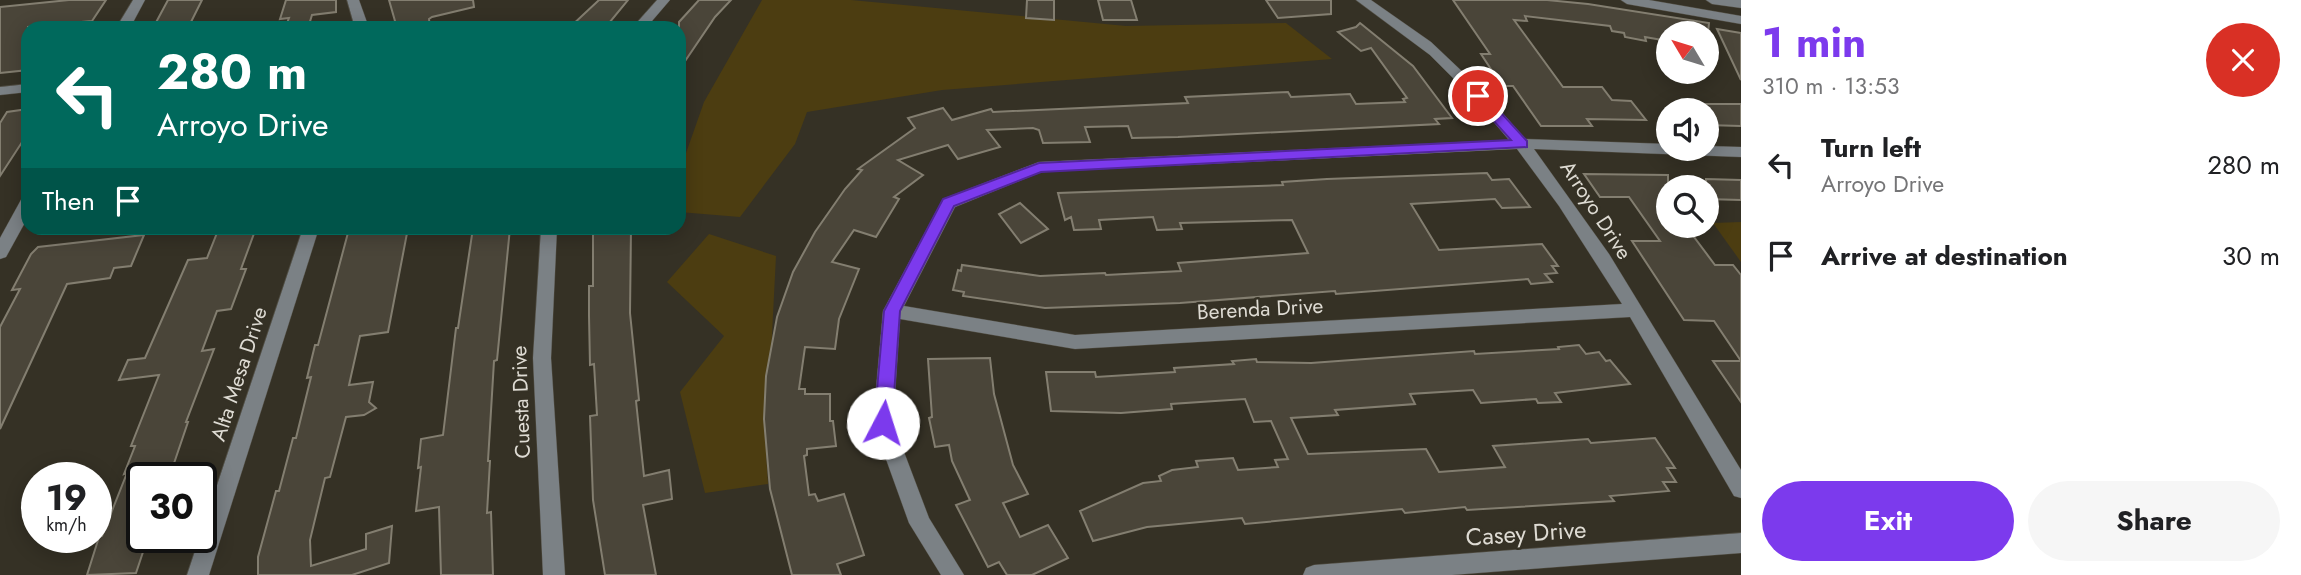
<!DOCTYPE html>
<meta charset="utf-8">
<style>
body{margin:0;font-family:Jost,sans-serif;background:#f6f6f6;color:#202124;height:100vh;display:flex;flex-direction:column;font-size:26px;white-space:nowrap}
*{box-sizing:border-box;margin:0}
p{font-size:23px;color:#757577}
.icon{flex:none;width:38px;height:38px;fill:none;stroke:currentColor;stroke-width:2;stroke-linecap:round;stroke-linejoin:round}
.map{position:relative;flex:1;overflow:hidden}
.side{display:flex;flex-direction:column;background:#fff;width:560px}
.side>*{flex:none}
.banner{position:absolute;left:21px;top:21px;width:665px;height:214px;border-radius:21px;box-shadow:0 4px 18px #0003;background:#00695c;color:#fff;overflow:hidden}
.needle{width:46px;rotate:308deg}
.tools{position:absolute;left:1656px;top:21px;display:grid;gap:14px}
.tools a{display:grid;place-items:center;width:63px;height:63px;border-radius:50%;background:#fff;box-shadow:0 4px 18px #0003;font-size:35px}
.speed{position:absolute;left:21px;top:462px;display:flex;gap:14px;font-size:35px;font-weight:700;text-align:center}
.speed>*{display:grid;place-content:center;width:91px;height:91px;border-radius:50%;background:#fff;box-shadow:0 4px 18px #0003;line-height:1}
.speed small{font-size:18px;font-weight:400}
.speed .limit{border:4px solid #111;border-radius:10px;background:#fff;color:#111}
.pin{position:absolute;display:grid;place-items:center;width:60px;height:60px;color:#fff;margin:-30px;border:4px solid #fff;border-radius:50%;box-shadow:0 2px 7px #0007}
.me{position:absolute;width:77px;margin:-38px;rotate:5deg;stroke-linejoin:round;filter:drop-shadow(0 0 5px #0008)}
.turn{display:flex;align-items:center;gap:24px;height:147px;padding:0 21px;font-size:32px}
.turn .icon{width:91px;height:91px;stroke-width:2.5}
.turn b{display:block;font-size:49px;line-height:60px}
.then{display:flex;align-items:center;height:66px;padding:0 21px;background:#0003;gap:14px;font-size:26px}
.round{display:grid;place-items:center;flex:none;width:74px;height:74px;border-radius:37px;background:#f6f6f6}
.overview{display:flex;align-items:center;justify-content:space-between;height:119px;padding:0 21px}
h1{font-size:42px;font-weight:700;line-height:52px;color:#7c3aed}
.primary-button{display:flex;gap:14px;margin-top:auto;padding:14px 21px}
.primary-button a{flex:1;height:80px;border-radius:42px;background:#7c3aed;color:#fff;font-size:28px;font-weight:700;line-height:80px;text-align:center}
.primary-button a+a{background:#f6f6f6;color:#202124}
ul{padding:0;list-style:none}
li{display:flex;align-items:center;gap:21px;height:91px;padding:0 21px}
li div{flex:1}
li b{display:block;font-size:26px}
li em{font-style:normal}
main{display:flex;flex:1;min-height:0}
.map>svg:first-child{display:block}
.green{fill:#4c3d11}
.building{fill:#4a4539;stroke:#837e70;stroke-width:2}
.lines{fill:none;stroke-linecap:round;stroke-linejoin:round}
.minor-casing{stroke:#504c41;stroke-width:1}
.minor{fill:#7b8185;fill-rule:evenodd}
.route{fill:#7c3aed;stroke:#51269a;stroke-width:2}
.labels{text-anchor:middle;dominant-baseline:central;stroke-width:5;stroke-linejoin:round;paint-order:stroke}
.street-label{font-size:21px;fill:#dedbd3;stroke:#353125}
.near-street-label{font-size:24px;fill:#dedbd3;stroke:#353125}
</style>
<main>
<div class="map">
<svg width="1741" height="575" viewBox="0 0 1741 575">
<rect width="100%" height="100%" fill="#353125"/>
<g class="green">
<polygon points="762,0 851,0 1126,26 1286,23 1332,59 942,90 807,112 795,144 740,217 679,212 679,173 704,102"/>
<polygon points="1741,222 1741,262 1713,223"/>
<polygon points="709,234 776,256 766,452 768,484 705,493 680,392 724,336 667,282"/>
</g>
<g class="building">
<polygon points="69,0 106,0 92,21 28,27 28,70 0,73 0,7"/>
<polygon points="168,0 202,0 188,28 153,28"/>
<polygon points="286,0 336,0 336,12 312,15 308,28 285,28 289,18 280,19"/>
<polygon points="389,0 473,0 474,7 432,17 429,19 430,28 397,28"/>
<polygon points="599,0 628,0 605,28 569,28"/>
<polygon points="699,0 731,0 715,17 679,70 679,22"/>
<polygon points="1027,0 1054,0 1054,20 1026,18"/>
<polygon points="1098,0 1131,0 1137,20 1103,20"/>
<polygon points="1266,0 1331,0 1331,14 1278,18"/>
<polygon points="1453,0 1547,0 1588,4 1709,23 1708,33 1668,33 1668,41 1645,37 1646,41 1625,37 1624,33 1612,31 1610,26 1525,16 1527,21 1514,20 1563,87 1602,87 1612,100 1631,101 1646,120 1587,119 1592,126 1541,126 1513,86 1502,86 1481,54 1490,54"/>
<polygon points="1360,23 1413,66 1452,118 1435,119 1439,124 1178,137 1132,138 1128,126 1085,127 1090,142 1043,143 1039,130 1033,128 987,130 1000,147 958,159 948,145 898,160 923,175 894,197 899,199 876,237 854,230 832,262 859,269 839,319 835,349 805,347 799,389 805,389 805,394 830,394 830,421 833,421 836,446 807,449 807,455 804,456 809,495 815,494 818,501 844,494 864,555 837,564 841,575 792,575 770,489 764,419 766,376 777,317 793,272 815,232 845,189 862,170 858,169 915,128 908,118 943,108 952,120 991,109 993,112 1188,103 1185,97 1288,92 1291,97 1350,94 1356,104 1405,102 1403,99 1407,98 1371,48 1361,51 1338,32 1356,27"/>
<polygon points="1717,29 1741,33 1741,80"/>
<polygon points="1706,104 1741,104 1741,126 1706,125"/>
<polygon points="28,109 28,133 0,176 0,123 7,112"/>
<polygon points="1487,173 1492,180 1509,179 1530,207 1502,208 1495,199 1411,204 1439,250 1542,244 1558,266 1552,266 1557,273 1545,274 1552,282 1531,284 1528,279 1336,294 1335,291 1180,303 1045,308 963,296 964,292 953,290 958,270 961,271 962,265 1040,276 1105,273 1106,275 1181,271 1178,263 1308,253 1292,220 1180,223 1182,229 1157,230 1153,217 1099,220 1101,229 1074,230 1071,217 1065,220 1058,193 1283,185 1282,182 1327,179"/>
<polygon points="1584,174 1668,175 1668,228 1688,229 1715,265 1733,265 1741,275 1741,361 1714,321 1684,320 1632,241 1660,241 1629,197 1600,197"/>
<polygon points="1706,179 1741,180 1741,200 1706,199"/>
<polygon points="1020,203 1048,229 1021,243 999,214"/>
<polygon points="219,228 256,228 241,269 246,269 231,309 217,311 202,351 214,349 186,422 188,422 169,478 142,478 142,537 148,537 136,573 87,575 99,537 102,536 127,473 124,474 135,446 131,446 159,375 119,380 128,360 145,358 188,260 207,258"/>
<polygon points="408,228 388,332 360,336 349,385 373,382 369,402 376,408 364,415 346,417 330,477 325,478 310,540 311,566 366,549 366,534 392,526 389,563 352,575 258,575 258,557 276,491 279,491 293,438 296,438 311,377 307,378 315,345 318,345 349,229"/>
<polygon points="473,228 510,228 497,360 494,361 488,461 490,461 487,513 491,512 493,575 441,575 439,507 416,511 421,467 418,468 421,439 443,435 456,328 458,328"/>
<polygon points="593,228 631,228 630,313 639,400 636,401 644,476 669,470 672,499 643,505 656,575 605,575 593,500 590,416 597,415 594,364 590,365 589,316 589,286 593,286"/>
<polygon points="144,235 131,266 114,268 110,278 67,284 0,429 0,327 20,289 12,290 31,254 38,247"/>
<polygon points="1579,345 1586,354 1599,352 1606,361 1610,360 1630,384 1555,393 1561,402 1538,403 1536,399 1481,403 1473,390 1410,394 1415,404 1335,410 1338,415 1291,418 1308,454 1426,449 1439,472 1505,467 1493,446 1588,439 1591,443 1655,438 1675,468 1667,468 1676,482 1663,482 1669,491 1610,496 1614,501 1467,510 1465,507 1405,513 1402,509 1245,524 1242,518 1147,527 1093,541 1080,511 1143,483 1161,481 1159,476 1172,470 1198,467 1196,461 1233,458 1238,470 1278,467 1275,460 1288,459 1271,421 1254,422 1245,399 1171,404 1172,409 1121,413 1051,411 1046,372 1095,372 1096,377 1175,372 1174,368 1234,364 1232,361 1256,359 1257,362 1311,363 1474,351 1475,354 1559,349 1558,347"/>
<polygon points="990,358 994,394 1013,465 1028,494 1003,503 1020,537 1048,525 1068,558 1032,575 1007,575 999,562 988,567 956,505 970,500 952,461 949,445 935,447 929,418 932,417 928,359"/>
<polygon points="1713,361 1741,361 1741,402"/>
</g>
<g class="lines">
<defs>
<g id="minor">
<polygon points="133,0 145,0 130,28 116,28"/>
<polygon points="347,0 359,0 369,28 355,28"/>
<polygon points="657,0 670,0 646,28 632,28"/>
<path d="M1356,0H1371L1431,42L1487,95L1525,139L1668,144V149H1706V146L1741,147V157L1534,149L1609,254L1741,470V498L1734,496L1630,317L1075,349L900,319L893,423L929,518L964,575H941L909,523L873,423L883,311L943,199L1039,162L1509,140L1476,101L1430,55ZM1517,149L1559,206L1622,304L1075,335L904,306L955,207L1041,172Z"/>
<polygon points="1621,0 1649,0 1741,16 1741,24 1627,4"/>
<polygon points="1706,0 1741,0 1741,8 1712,4"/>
<polygon points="28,84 28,92 0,95 0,87"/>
<polygon points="28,196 28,217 6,257 0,259 0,238 22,198"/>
<polygon points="303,228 319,228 209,575 187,575"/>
<polygon points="541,228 557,228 551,358 565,575 543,575 533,358"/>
<polygon points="1741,533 1741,553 1452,575 1303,575 1306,568 1314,565"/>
</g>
</defs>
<use href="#minor" class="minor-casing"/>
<use href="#minor" class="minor"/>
</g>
<polygon class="route" points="1478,92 1483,93 1527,141 1527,147 1041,172 954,206 900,311 892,423 889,429 883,431 877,429 874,423 884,311 943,199 1039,163 1511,140 1474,99 1474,93"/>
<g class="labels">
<g class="street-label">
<text transform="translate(1596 210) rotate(57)">Arroyo Drive</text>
<text transform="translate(1260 309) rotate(-3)">Berenda Drive</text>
<text transform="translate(239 374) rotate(-72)">Alta Mesa Drive</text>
<text transform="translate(521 402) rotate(-92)">Cuesta Drive</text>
</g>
<g class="near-street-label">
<text transform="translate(1526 533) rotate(-4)">Casey Drive</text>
</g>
</g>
</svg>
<div class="tools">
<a><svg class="needle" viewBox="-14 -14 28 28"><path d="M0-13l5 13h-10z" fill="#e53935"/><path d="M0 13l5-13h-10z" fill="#757577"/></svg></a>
<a><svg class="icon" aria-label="sound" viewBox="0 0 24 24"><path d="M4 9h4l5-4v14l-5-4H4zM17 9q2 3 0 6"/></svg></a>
<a><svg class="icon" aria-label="search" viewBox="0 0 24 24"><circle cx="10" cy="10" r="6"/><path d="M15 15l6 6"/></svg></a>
</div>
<div class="speed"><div>19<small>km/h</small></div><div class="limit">30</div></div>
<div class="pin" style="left:1478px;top:96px;background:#d93025"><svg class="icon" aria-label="arrive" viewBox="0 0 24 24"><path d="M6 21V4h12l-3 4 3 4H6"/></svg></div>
<svg class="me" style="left:883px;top:423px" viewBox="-20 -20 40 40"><circle r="19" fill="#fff"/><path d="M0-13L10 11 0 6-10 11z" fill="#7c3aed"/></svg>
<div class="banner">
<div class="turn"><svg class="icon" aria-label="left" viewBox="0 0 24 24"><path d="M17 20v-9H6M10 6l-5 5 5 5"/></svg><div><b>280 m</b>Arroyo Drive</div></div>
<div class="then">Then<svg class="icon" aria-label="arrive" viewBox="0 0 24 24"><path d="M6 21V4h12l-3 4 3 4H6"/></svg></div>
</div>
</div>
<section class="side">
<div class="overview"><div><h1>1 min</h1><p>310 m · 13:53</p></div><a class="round" style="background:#d93025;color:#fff"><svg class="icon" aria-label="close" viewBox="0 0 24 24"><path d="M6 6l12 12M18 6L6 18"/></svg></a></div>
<ul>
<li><svg class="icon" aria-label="left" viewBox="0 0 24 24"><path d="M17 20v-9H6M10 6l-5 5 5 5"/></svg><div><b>Turn left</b><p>Arroyo Drive</p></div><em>280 m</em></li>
<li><svg class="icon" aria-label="arrive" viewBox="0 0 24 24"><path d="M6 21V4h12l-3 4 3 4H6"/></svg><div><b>Arrive at destination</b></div><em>30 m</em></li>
</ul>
<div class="primary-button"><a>Exit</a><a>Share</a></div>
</section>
</main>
